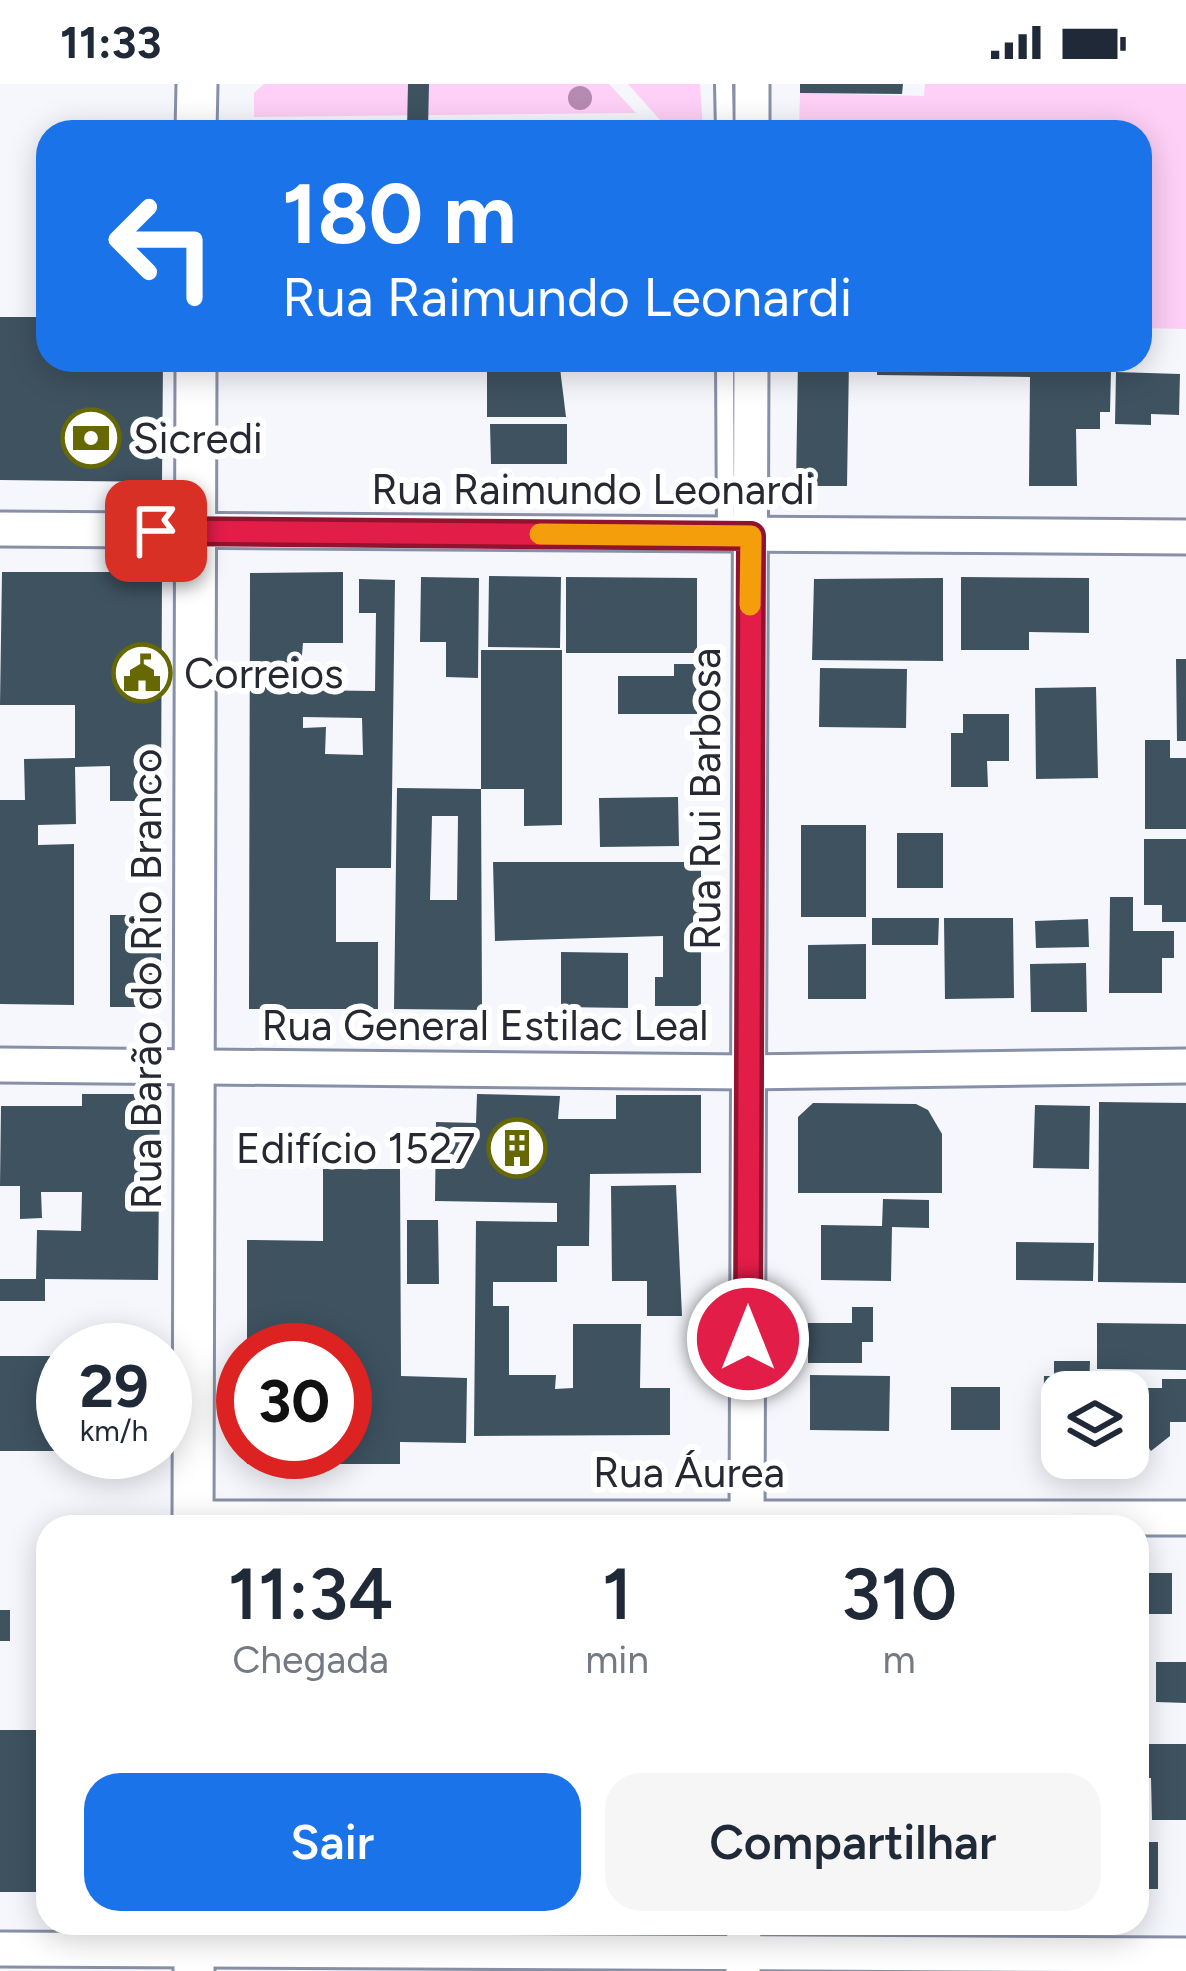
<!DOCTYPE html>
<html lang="pt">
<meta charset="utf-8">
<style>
body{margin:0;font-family:Figtree,sans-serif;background:#f6f6f7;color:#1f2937;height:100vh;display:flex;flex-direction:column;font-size:45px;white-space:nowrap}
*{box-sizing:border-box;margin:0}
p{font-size:39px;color:#747a83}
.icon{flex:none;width:66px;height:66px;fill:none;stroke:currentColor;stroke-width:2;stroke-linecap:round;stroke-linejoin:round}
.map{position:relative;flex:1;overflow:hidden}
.drawer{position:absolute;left:36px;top:1431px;width:1113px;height:420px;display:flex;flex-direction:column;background:#fff;border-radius:36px;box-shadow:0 6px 30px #0003}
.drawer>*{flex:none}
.banner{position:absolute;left:36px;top:36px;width:1116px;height:252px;border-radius:36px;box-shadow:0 6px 30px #0003;background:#1a73e8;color:#fff;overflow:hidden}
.tools{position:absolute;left:1041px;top:1287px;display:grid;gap:24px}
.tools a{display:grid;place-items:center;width:108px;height:108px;border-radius:24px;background:#fff;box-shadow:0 6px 30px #0003;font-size:60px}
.speed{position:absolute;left:36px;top:1239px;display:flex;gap:24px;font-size:60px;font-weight:700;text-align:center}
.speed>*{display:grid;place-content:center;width:156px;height:156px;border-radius:50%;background:#fff;box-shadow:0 6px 30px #0003;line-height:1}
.speed small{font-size:30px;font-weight:400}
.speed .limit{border:18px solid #d22;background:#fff;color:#111}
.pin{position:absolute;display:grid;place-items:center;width:102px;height:102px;color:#fff;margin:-51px;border-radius:24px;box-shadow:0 6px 18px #0006}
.me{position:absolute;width:132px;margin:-66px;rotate:0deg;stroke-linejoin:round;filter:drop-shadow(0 0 9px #0008)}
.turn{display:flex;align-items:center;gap:42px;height:252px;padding:0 48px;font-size:54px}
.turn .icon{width:156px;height:156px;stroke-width:2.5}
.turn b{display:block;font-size:84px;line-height:102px}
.eta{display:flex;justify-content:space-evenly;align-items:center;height:204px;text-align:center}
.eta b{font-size:72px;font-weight:600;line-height:84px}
.primary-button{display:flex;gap:24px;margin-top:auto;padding:24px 48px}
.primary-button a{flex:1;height:138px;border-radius:36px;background:#1a73e8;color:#fff;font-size:48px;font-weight:600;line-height:138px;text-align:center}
.primary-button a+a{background:#f6f6f7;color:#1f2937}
.status{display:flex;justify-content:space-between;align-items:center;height:84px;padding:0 60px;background:#fff;direction:ltr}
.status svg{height:33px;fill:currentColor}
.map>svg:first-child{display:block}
.green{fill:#fecff7}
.building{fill:#3e5260;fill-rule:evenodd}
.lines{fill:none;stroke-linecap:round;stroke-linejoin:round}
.service-casing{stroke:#8890a7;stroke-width:22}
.minor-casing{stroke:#8890a7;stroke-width:39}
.tertiary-casing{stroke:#8890a7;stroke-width:45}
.service{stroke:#fff;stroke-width:16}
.minor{stroke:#fff;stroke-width:33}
.tertiary{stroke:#fff;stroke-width:39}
.tree{fill:#b58ab3}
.route-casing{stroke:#92132f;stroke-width:30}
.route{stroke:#e11d48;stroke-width:21}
.slow{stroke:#f59e0b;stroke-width:21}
.labels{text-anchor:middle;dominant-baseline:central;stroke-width:12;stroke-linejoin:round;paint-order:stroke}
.poi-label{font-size:42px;fill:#262932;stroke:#fff;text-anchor:start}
.street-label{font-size:42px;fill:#262932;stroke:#fff}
</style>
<div class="status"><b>11:33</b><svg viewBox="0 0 49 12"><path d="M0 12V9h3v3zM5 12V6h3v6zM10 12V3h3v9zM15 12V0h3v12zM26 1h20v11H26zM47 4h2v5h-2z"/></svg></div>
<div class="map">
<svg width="1186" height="1887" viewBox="0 0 1186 1887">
<rect width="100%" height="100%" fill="#f5f7fc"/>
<g class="green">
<polygon points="264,0 609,0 636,29 254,33 254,9"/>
<polygon points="628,0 700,0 703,46 669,46"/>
<polygon points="925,0 1186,0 1186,245 1140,244 1140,48 799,48 800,9 924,12"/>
</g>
<g class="building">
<polygon points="408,0 429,0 428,45 407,45"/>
<polygon points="800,0 903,0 902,10 800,9"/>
<polygon points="0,233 48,233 48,276 163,276 162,398 0,396"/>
<polygon points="487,276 559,276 566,333 487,333"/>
<polygon points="798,276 849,276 847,402 796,402"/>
<polygon points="877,276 1101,276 1100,286 1111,286 1110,328 1100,328 1100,345 1076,345 1077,402 1029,402 1030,293 877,291"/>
<polygon points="1116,288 1180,290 1179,331 1151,330 1151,341 1115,340"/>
<polygon points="490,340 567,340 567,380 491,380"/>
<polygon points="2,488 162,488 161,717 110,717 110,682 75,683 76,740 38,741 38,761 74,760 74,921 0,920 0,716 25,716 24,675 75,674 75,621 0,621"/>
<path d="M343,488V559H303L299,606L375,607L376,529H359V495L395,496L391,784H336V858H378V925H249L250,489ZM303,633L362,634L363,671L325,670L326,643L303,644Z"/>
<polygon points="489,492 561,493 560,564 488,563"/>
<polygon points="421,493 479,494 478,594 446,593 446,558 420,558"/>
<polygon points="566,493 697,494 697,569 566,569"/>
<polygon points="961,493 1089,494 1089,549 1029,548 1029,566 961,566"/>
<polygon points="943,494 943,577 812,576 814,495"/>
<polygon points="481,566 562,566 562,741 524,742 524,705 481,705"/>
<polygon points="1176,575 1186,575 1186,657 1177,657"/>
<polygon points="674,580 696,580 697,630 618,630 618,592 674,592"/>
<polygon points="820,584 907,585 906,644 819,643"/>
<polygon points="1096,603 1098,694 1036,695 1035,604"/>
<polygon points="963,630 1009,630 1009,677 987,677 988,703 951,703 951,649 963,649"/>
<polygon points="1145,656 1170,656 1170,674 1186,674 1186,745 1145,745"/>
<path d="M397,704L481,705L482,926L394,925ZM432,732H458L457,816H430Z"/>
<polygon points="678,713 679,762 600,763 599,714"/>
<rect x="801" y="741" width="65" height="92"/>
<rect x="897" y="749" width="46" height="55"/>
<polygon points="1144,755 1186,755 1186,838 1162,838 1162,821 1144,821"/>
<polygon points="493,778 701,778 701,922 655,922 655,893 663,893 663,852 495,857"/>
<polygon points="1110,813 1133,813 1133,847 1174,847 1174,874 1162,874 1162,909 1109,909"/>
<rect x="110" y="831" width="51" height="92"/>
<polygon points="872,834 939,834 938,861 872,861"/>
<polygon points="944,834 1013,834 1014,914 945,915"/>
<polygon points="1088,835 1089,863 1036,864 1035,837"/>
<polygon points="866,860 866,915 808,915 808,861"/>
<polygon points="561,868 628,869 628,924 561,923"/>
<polygon points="1086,879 1087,928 1031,928 1030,880"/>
<polygon points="82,1010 160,1010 158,1196 45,1195 45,1217 0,1217 0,1195 36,1195 37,1146 81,1147 82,1108 41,1108 42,1134 20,1135 20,1102 0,1102 1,1022 82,1022"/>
<polygon points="477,1010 560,1012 558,1035 616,1035 616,1011 701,1011 701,1089 590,1090 589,1162 557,1162 557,1198 493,1198 493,1222 509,1222 509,1291 556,1291 555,1305 573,1304 573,1240 641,1240 640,1304 670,1304 670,1351 474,1352 476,1137 557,1138 557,1119 435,1117 436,1038 476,1039"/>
<polygon points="1099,1018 1186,1019 1186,1199 1098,1198"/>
<polygon points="813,1019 916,1020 928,1026 942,1050 942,1109 798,1109 798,1033"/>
<polygon points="1035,1021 1090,1022 1089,1085 1033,1084"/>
<polygon points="323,1085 400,1085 401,1292 467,1294 466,1359 400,1358 400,1380 247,1380 247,1368 345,1368 345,1266 247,1266 247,1156 323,1157"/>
<polygon points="676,1101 682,1232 647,1232 647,1197 612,1197 611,1102"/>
<polygon points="883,1115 929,1116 929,1144 892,1143 891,1197 821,1196 821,1141 882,1142"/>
<polygon points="407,1136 438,1136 439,1200 407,1200"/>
<polygon points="1016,1158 1094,1159 1093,1197 1016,1196"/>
<polygon points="852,1223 873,1223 873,1258 862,1258 862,1279 808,1279 808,1239 852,1239"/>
<polygon points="1097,1239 1186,1240 1186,1286 1097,1285"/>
<rect x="0" y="1272" width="63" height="95"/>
<polygon points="1054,1277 1090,1277 1089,1308 1062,1308 1062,1374 1057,1374 1058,1357 1043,1357 1044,1292 1054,1292"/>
<polygon points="810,1291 890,1292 889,1347 810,1346"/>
<polygon points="1162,1295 1186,1295 1186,1338 1170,1338 1170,1352 1151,1367 1142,1354 1128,1354 1128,1308 1104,1308 1104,1304 1162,1304"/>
<rect x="951" y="1303" width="49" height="43"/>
<rect x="1137" y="1489" width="35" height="41"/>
<rect x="0" y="1526" width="10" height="31"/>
<polygon points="1156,1578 1186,1578 1186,1619 1156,1618"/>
<rect x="0" y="1646" width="48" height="162"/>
<polygon points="1138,1660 1186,1660 1186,1736 1152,1736 1151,1694 1138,1694"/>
<rect x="1137" y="1758" width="21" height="47"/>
</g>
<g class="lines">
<defs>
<g id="service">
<polyline points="724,0 725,48"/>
<polyline points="725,276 726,451"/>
</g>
<g id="minor">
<polyline points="752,48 752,0"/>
<polyline points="0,445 1186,453"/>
<polyline points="0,981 749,988 1186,982"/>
<polyline points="193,1434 1186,1434"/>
<polyline points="747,1443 751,276"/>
<polyline points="0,1865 1186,1871"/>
<polyline points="743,1887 744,1839"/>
</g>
<g id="tertiary">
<polyline points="196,48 197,0"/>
<polyline points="193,1443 196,276"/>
<polyline points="194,1839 194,1887"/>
</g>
</defs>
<use href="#service" class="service-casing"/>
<use href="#minor" class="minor-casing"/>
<use href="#tertiary" class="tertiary-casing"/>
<use href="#service" class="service"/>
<use href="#minor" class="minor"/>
<use href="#tertiary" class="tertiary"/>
</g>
<circle class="tree" cx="580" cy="14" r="12"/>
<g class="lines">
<defs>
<polyline id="route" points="156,447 751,452 748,1255"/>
</defs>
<use href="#route" class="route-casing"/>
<use href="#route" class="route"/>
<polyline class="slow" points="540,450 751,452 750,521"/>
</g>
<defs>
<symbol id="bank-ring" viewBox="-11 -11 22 22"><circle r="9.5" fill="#fff" stroke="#666804" stroke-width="1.5"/><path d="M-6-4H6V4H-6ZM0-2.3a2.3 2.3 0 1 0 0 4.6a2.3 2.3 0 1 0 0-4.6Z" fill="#666804"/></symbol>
<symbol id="civic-ring" viewBox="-11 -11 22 22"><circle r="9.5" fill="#fff" stroke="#666804" stroke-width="1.5"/><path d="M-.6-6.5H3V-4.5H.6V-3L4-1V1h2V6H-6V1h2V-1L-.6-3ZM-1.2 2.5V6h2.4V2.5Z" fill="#666804"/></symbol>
<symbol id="building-ring" viewBox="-11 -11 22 22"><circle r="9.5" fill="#fff" stroke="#666804" stroke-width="1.5"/><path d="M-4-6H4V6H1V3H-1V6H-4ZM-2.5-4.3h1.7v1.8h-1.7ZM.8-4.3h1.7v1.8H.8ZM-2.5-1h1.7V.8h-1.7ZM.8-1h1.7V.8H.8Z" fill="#666804"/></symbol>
</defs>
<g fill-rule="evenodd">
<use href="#bank-ring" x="58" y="321" width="66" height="66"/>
<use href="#civic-ring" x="109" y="556" width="66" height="66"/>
<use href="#building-ring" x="484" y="1031" width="66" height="66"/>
</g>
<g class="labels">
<g class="poi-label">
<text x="133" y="354">Sicredi</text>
<text x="184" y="589">Correios</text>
<text x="475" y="1064" text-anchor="end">Edifício 1527</text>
</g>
<g class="street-label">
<text x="593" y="405">Rua Raimundo Leonardi</text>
<text transform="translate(705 715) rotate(-90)">Rua Rui Barbosa</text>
<text transform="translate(146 895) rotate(-90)">Rua Barão do Rio Branco</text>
<text x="485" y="941">Rua General Estilac Leal</text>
<text x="689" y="1388">Rua Áurea</text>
</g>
</g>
</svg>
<div class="tools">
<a><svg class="icon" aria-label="layers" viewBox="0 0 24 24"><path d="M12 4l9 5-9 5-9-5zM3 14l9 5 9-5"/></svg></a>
</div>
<div class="speed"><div>29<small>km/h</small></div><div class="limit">30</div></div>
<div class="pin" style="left:156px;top:447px;background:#d93025"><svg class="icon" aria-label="arrive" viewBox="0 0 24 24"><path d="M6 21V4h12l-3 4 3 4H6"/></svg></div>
<svg class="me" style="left:748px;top:1255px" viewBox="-20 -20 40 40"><circle r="17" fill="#e11d48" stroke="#fff" stroke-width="3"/><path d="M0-11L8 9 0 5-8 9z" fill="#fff"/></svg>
<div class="banner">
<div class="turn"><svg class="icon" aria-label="left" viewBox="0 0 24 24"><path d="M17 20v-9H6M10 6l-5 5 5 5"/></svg><div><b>180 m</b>Rua Raimundo Leonardi</div></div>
</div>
<section class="drawer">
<div class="eta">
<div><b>11:34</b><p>Chegada</p></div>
<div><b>1</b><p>min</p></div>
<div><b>310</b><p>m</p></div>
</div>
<div class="primary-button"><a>Sair</a><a>Compartilhar</a></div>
</section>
</div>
